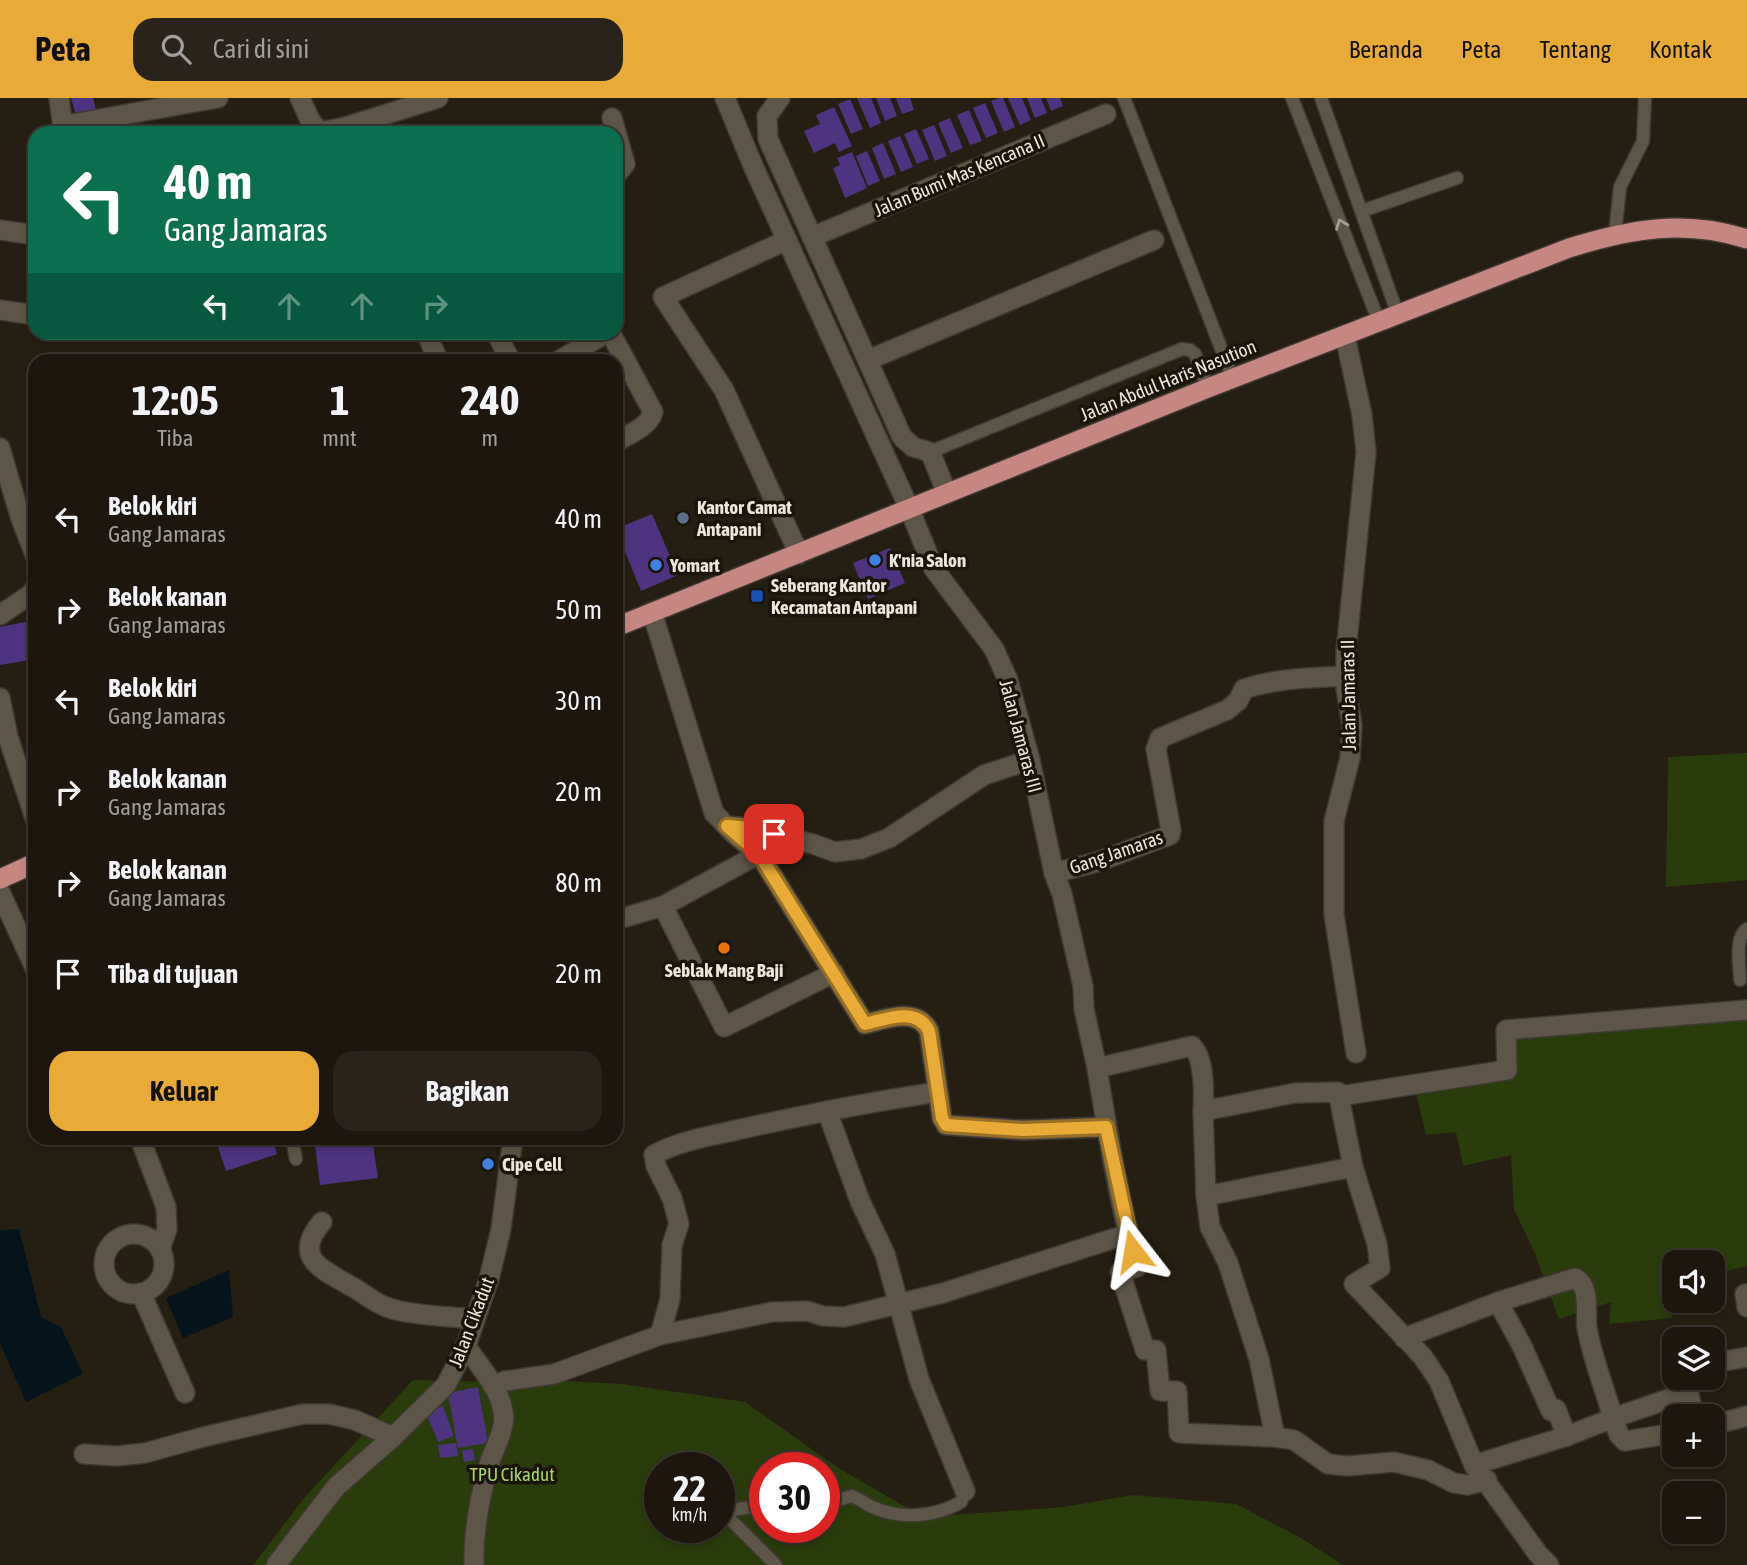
<!DOCTYPE html>
<html lang="id">
<meta charset="utf-8">
<style>
body{margin:0;font-family:"Asap Condensed",sans-serif;background:#29231c;color:#f1f3f6;height:100vh;display:flex;flex-direction:column;font-size:26px;white-space:nowrap}
*{box-sizing:border-box;margin:0}
p{font-size:23px;color:#a09f9e}
.icon{flex:none;width:38px;height:38px;fill:none;stroke:currentColor;stroke-width:2;stroke-linecap:round;stroke-linejoin:round}
.map{position:relative;flex:1;overflow:hidden}
.details{position:absolute;left:28px;top:256px;width:595px;height:791px;display:flex;flex-direction:column;background:#1c160e;border-radius:21px;box-shadow:0 4px 10px #0003,0 0 0 2px #3a352e}
.details>*{flex:none}
.top-card{position:absolute;left:28px;top:28px;width:595px;height:214px;border-radius:21px;box-shadow:0 4px 10px #0003,0 0 0 2px #3a352e;background:#0b6e4f;color:#fff;overflow:hidden}
.fabs{position:absolute;left:1662px;top:1152px;display:grid;gap:14px}
.fabs a{display:grid;place-items:center;width:63px;height:63px;border-radius:14px;background:#1c160e;box-shadow:0 4px 10px #0003,0 0 0 2px #3a352e;font-size:35px}
.speed{position:absolute;left:644px;top:1354px;display:flex;gap:14px;font-size:35px;font-weight:700;text-align:center}
.speed>*{display:grid;place-content:center;width:91px;height:91px;border-radius:50%;background:#1c160e;box-shadow:0 4px 10px #0003,0 0 0 2px #3a352e;line-height:1}
.speed small{font-size:18px;font-weight:400}
.speed .limit{border:10px solid #d22;background:#fff;color:#111}
.pin{position:absolute;display:grid;place-items:center;width:60px;height:60px;color:#fff;margin:-30px;border-radius:14px;box-shadow:0 4px 10px #0006}
.me{position:absolute;width:77px;margin:-38px;rotate:346deg;stroke-linejoin:round;filter:drop-shadow(0 0 5px #0008)}
.turn{display:flex;align-items:center;gap:24px;height:147px;padding:0 21px;font-size:32px}
.turn .icon{width:91px;height:91px;stroke-width:2.5}
.turn b{display:block;font-size:49px;line-height:60px}
.lanes{display:flex;align-items:center;height:66px;padding:0 21px;background:#0003;justify-content:center;gap:35px;direction:ltr}
.lanes .off{opacity:.35}
.eta{display:flex;justify-content:space-evenly;align-items:center;height:119px;text-align:center}
.eta b{font-size:42px;font-weight:700;line-height:49px}
.button{display:flex;gap:14px;margin-top:auto;padding:14px 21px}
.button a{flex:1;height:80px;border-radius:21px;background:#e9ab38;color:#111;font-size:28px;font-weight:700;line-height:80px;text-align:center}
.button a+a{background:#29231c;color:#f1f3f6}
ul{padding:0;list-style:none}
li{display:flex;align-items:center;gap:21px;height:91px;padding:0 21px}
li div{flex:1}
li b{display:block;font-size:26px}
li em{font-style:normal}
header{display:flex;align-items:center;gap:42px;box-sizing:border-box;height:98px;padding:0 35px;background:#e9ab38;color:#111}
header strong{font-size:33px}
nav{display:flex;gap:38px;margin-inline-start:auto;font-size:24px}
.search{width:490px;height:63px;background:#29231c;display:flex;align-items:center;gap:18px;box-sizing:border-box;padding:0 24px;border-radius:21px;color:#a09f9e;font-size:26px}
.map>svg:first-child{display:block}
.green{fill:#2a3c0c;fill-rule:evenodd}
.water{fill:#05131a}
.building{fill:#4e3480}
.lines{fill:none;stroke-linecap:round;stroke-linejoin:round}
.service-casing{stroke:#3f3932;stroke-width:15}
.minor-casing{stroke:#3f3932;stroke-width:22}
.trunk-casing{stroke:#3f3932;stroke-width:22}
.service{stroke:#5d5648;stroke-width:12}
.minor{stroke:#5d5648;stroke-width:19}
.trunk{stroke:#c68681;stroke-width:19}
.oneway{stroke:#a49e94}
.route-casing{stroke:#976f24;stroke-width:18}
.route{stroke:#e9ab38;stroke-width:12}
.service-dot{fill:#5c6f8a;stroke:#1b1509;stroke-width:2.5}
.shop-dot{fill:#3f7fe0;stroke:#1b1509;stroke-width:2.5}
.transit-dot{fill:#1a4fb4;stroke:#1b1509;stroke-width:2.5}
.food-dot{fill:#e8710a;stroke:#1b1509;stroke-width:2.5}
.labels{text-anchor:middle;dominant-baseline:central;stroke-width:7;stroke-linejoin:round;paint-order:stroke}
.street-label{font-size:19px;fill:#ebe7df;stroke:#1b1509}
.poi-label{font-size:19px;font-weight:bold;fill:#ebe7df;stroke:#1b1509;text-anchor:start}
.park-label{font-size:19px;fill:#a6d661;stroke:#1b1509}
</style>
<header>
<strong>Peta</strong>
<div class="search"><svg class="icon" aria-label="search" viewBox="0 0 24 24"><circle cx="10" cy="10" r="6"/><path d="M15 15l6 6"/></svg>Cari di sini</div>
<nav><a>Beranda</a><a>Peta</a><a>Tentang</a><a>Kontak</a></nav>
</header>
<div class="map">
<svg width="1747" height="1467" viewBox="0 0 1747 1467">
<rect width="100%" height="100%" fill="#251e12"/>
<g class="green">
<polygon points="1747,655 1747,782 1666,789 1668,659"/>
<polygon points="1747,912 1747,1168 1713,1176 1713,1164 1675,1164 1672,1220 1609,1226 1611,1204 1559,1221 1536,1158 1514,1111 1511,1057 1463,1068 1456,1034 1426,1037 1414,986 1507,972 1506,932"/>
<path d="M413,1282L490,1284L544,1282L622,1286L745,1304L840,1371L923,1419L1064,1409L1133,1397L1236,1406L1301,1440L1343,1467H253L305,1399ZM660,1370H719V1430H660ZM765,1370H824V1430H765Z"/>
</g>
<g class="water">
<polygon points="19,1131 41,1219 61,1229 83,1276 26,1304 0,1245 0,1132"/>
<polygon points="229,1172 233,1219 183,1240 166,1200"/>
</g>
<g class="building">
<polygon points="71,0 93,0 96,12 76,18"/>
<polygon points="857,0 871,0 881,25 870,30"/>
<polygon points="876,0 890,0 897,18 885,23"/>
<polygon points="896,0 910,0 914,12 902,16"/>
<polygon points="999,0 1003,0 1015,29 1004,34 991,3"/>
<polygon points="1008,0 1022,0 1031,22 1020,27"/>
<polygon points="1027,0 1041,0 1047,15 1035,20"/>
<polygon points="1046,0 1060,0 1063,8 1051,13"/>
<polygon points="850,1 863,31 851,36 838,6"/>
<polygon points="985,5 998,35 986,40 973,10"/>
<polygon points="834,9 852,48 839,54 835,45 814,55 804,33 820,26 816,17"/>
<polygon points="969,12 982,43 970,47 957,17"/>
<polygon points="950,20 963,50 951,55 938,25"/>
<polygon points="934,27 947,58 935,63 922,32"/>
<polygon points="916,31 929,61 917,66 904,36"/>
<polygon points="900,38 913,69 901,74 888,43"/>
<polygon points="883,45 896,76 884,81 872,50"/>
<polygon points="867,53 880,83 868,88 856,58"/>
<polygon points="852,54 867,90 845,100 833,70 840,67 837,60"/>
<polygon points="652,416 678,477 641,493 616,431"/>
<polygon points="890,450 905,485 868,501 853,465"/>
<polygon points="35,522 35,561 0,567 0,529"/>
<polygon points="215,1040 272,1040 277,1056 226,1073"/>
<polygon points="314,1040 372,1040 378,1080 320,1087"/>
<polygon points="478,1289 488,1345 458,1350 448,1295"/>
<polygon points="443,1308 454,1338 438,1344 426,1315"/>
<polygon points="456,1345 458,1358 440,1360 438,1347"/>
<polygon points="473,1351 475,1362 464,1364 462,1353"/>
</g>
<g class="lines">
<defs>
<g id="service">
<polyline points="1124,0 1233,281"/>
<polyline points="1292,0 1379,224"/>
<polyline points="1321,0 1398,217"/>
<polyline points="1362,113 1457,80"/>
<polyline points="1615,136 1620,89 1643,43 1645,0"/>
<polyline points="930,354 1182,251 1190,252 1195,256 1208,290"/>
<path d="M1740,882C1740,867 1734,839 1747,831"/>
<polyline points="292,1040 296,1061"/>
<path d="M824,1406L852,1398C859,1401 866,1406 872,1409C901,1422 935,1419 961,1404L965,1393"/>
<polyline points="722,1413 776,1467"/>
<polyline points="719,1414 765,1407"/>
</g>
<g id="minor">
<polyline points="59,0 62,23 66,27 218,0"/>
<polyline points="300,0 310,22 320,34 345,29 347,35"/>
<path d="M725,0L754,70L909,410L934,471L994,551L1008,582L1030,662L1054,775L1062,796L1083,888L1084,911L1097,970L1192,948C1205,962 1204,994 1203,1013L1295,995L1338,994L1353,1069L1377,1146L1380,1170L1354,1186L1423,1259L1439,1283L1474,1367L1538,1456L1549,1467"/>
<polyline points="780,0 767,18 768,41 902,339 913,349 930,354 947,395"/>
<polyline points="612,20 625,66 616,77"/>
<polyline points="345,29 438,0"/>
<polyline points="0,132 35,137"/>
<polyline points="812,139 1106,16"/>
<polyline points="787,142 663,199 724,292 799,456"/>
<polyline points="0,212 35,217"/>
<polyline points="426,234 438,262"/>
<polyline points="496,234 510,262"/>
<path d="M610,234L653,314C649,329 629,336 616,344"/>
<polyline points="1345,238 1362,317 1366,354 1346,554 1346,591 1352,627 1350,660 1334,723 1334,817 1356,955"/>
<polyline points="560,262 608,234"/>
<polyline points="868,262 1154,142"/>
<polyline points="0,350 20,418 35,457"/>
<path d="M652,514L714,715L734,736L759,756L865,926C886,921 917,908 929,933L942,1020L946,1027L1023,1032L1106,1029"/>
<polyline points="0,517 31,496 35,490"/>
<polyline points="0,600 8,639 35,720"/>
<polyline points="727,728 751,730 813,746 835,754 861,751 889,740 984,677 1030,662"/>
<path d="M1054,775L1097,764L1170,737L1171,732L1156,651L1160,640L1227,612L1238,603L1244,591C1277,580 1312,580 1346,578"/>
<polyline points="0,794 35,870"/>
<polyline points="663,808 724,929 834,875"/>
<polyline points="616,822 663,808 759,756"/>
<path d="M1097,970C1108,1037 1119,1104 1137,1169L1120,1174L1145,1252H1156L1160,1293H1177L1179,1335L1275,1339L1294,1342L1328,1366L1347,1368L1394,1364L1428,1372L1454,1385L1467,1387L1487,1382"/>
<polyline points="1340,998 1507,972 1506,932 1747,912"/>
<polyline points="827,1013 860,1103 885,1156 919,1281 965,1393"/>
<polyline points="1203,1013 1206,1098 1210,1129 1228,1165 1259,1261 1275,1339"/>
<polyline points="140,1040 166,1109 167,1131 160,1151"/>
<polyline points="1206,1098 1353,1069"/>
<path d="M322,1124C292,1159 321,1171 349,1187C365,1195 374,1206 392,1211C417,1218 447,1218 473,1221"/>
<circle cx="134" cy="1166" r="30"/>
<polyline points="141,1195 185,1295"/>
<polyline points="1747,1196 1745,1196 1747,1209"/>
<polyline points="1498,1204 1522,1248 1551,1313 1556,1311 1567,1338"/>
<path d="M660,1237L670,1201L672,1147L679,1126L672,1100L656,1068L654,1057C678,1043 711,1038 737,1032C803,1017 870,1004 938,994"/>
<path d="M1404,1240L1498,1204L1575,1180C1591,1188 1585,1214 1587,1230C1592,1260 1605,1291 1613,1320L1689,1294"/>
<path d="M466,1248C479,1268 499,1289 503,1313C507,1332 492,1353 488,1370C479,1403 473,1434 474,1467"/>
<polyline points="1713,1265 1747,1259"/>
<polyline points="1686,1279 1693,1318"/>
<polyline points="493,1288 505,1283 554,1276 660,1237 772,1214 807,1213 823,1218 844,1219 943,1195 1128,1136"/>
<polyline points="1713,1327 1747,1318"/>
<polyline points="84,1356 117,1358 145,1355 203,1339 303,1316 329,1316 355,1322 393,1339"/>
<polyline points="1474,1367 1567,1338 1613,1320 1619,1337 1625,1343 1675,1335"/>
<polyline points="276,1467 336,1389 393,1339 446,1287 466,1248 489,1181 501,1131 513,1040"/>
</g>
<g id="trunk">
<path d="M616,529L1208,290L1569,150C1630,131 1684,121 1747,141"/>
<polyline points="0,781 35,765"/>
</g>
</defs>
<use href="#service" class="service-casing"/>
<use href="#minor" class="minor-casing"/>
<use href="#trunk" class="trunk-casing"/>
<use href="#service" class="service"/>
<use href="#minor" class="minor"/>
<use href="#trunk" class="trunk"/>
</g>
<defs><path id="oneway-chevron" d="M-2-3.5L2.5 0L-2 3.5" fill="none" stroke-width="1.6" stroke-linecap="round" stroke-linejoin="round" transform="scale(1.75)"/></defs>
<use class="oneway" href="#oneway-chevron" transform="translate(1341 126) rotate(-111)"/>
<g class="lines">
<defs>
<path id="route" d="M774,736L751,730L727,728L759,756L865,926C886,921 917,908 929,933L942,1020L946,1027L1023,1032L1106,1029L1133,1153"/>
</defs>
<use href="#route" class="route-casing"/>
<use href="#route" class="route"/>
</g>
<circle class="service-dot" cx="683" cy="420" r="7"/>
<g class="shop-dot">
<circle cx="875" cy="462" r="7"/>
<circle cx="656" cy="467" r="7"/>
<circle cx="488" cy="1066" r="7"/>
</g>
<rect class="transit-dot" x="750" y="491" width="14" height="14" rx="3.5"/>
<circle class="food-dot" cx="724" cy="850" r="7"/>
<g class="labels">
<g class="street-label">
<text transform="translate(959 77) rotate(-23)">Jalan Bumi Mas Kencana II</text>
<text transform="translate(1168 282) rotate(-22)">Jalan Abdul Haris Nasution</text>
<text transform="translate(1348 597) rotate(-91)">Jalan Jamaras II</text>
<text transform="translate(1021 638) rotate(75)">Jalan Jamaras III</text>
<text transform="translate(1116 754) rotate(-19)">Gang Jamaras</text>
<text transform="translate(471 1224) rotate(-69)">Jalan Cikadut</text>
</g>
<g class="poi-label">
<text x="697" y="409">Kantor Camat<tspan x="697" dy="22">Antapani</tspan></text>
<text x="889" y="462">K'nia Salon</text>
<text x="670" y="467">Yomart</text>
<text x="771" y="487">Seberang Kantor<tspan x="771" dy="22">Kecamatan Antapani</tspan></text>
<text x="724" y="872" text-anchor="middle">Seblak Mang Baji</text>
<text x="502" y="1066">Cipe Cell</text>
</g>
<g class="park-label">
<text x="512" y="1376">TPU Cikadut</text>
</g>
</g>
</svg>
<div class="fabs">
<a><svg class="icon" aria-label="sound" viewBox="0 0 24 24"><path d="M4 9h4l5-4v14l-5-4H4zM17 9q2 3 0 6"/></svg></a>
<a><svg class="icon" aria-label="layers" viewBox="0 0 24 24"><path d="M12 4l9 5-9 5-9-5zM3 14l9 5 9-5"/></svg></a>
<a>+</a>
<a>−</a>
</div>
<div class="speed"><div>22<small>km/h</small></div><div class="limit">30</div></div>
<div class="pin" style="left:774px;top:736px;background:#d93025"><svg class="icon" aria-label="arrive" viewBox="0 0 24 24"><path d="M6 21V4h12l-3 4 3 4H6"/></svg></div>
<svg class="me" style="left:1133px;top:1153px" viewBox="-20 -20 40 40"><path d="M0-17L14 15 0 8-14 15z" fill="#e9ab38" stroke="#fff" stroke-width="4"/></svg>
<div class="top-card">
<div class="turn"><svg class="icon" aria-label="left" viewBox="0 0 24 24"><path d="M17 20v-9H6M10 6l-5 5 5 5"/></svg><div><b>40 m</b>Gang Jamaras</div></div>
<div class="lanes"><svg class="icon" aria-label="left" viewBox="0 0 24 24"><path d="M17 20v-9H6M10 6l-5 5 5 5"/></svg><svg class="icon off" aria-label="ahead" viewBox="0 0 24 24"><path d="M12 20V5M6 11l6-6 6 6"/></svg><svg class="icon off" aria-label="ahead" viewBox="0 0 24 24"><path d="M12 20V5M6 11l6-6 6 6"/></svg><svg class="icon off" aria-label="right" viewBox="0 0 24 24"><path d="M7 20v-9h11M14 6l5 5-5 5"/></svg></div>
</div>
<section class="details">
<div class="eta">
<div><b>12:05</b><p>Tiba</p></div>
<div><b>1</b><p>mnt</p></div>
<div><b>240</b><p>m</p></div>
</div>
<ul>
<li><svg class="icon" aria-label="left" viewBox="0 0 24 24"><path d="M17 20v-9H6M10 6l-5 5 5 5"/></svg><div><b>Belok kiri</b><p>Gang Jamaras</p></div><em>40 m</em></li>
<li><svg class="icon" aria-label="right" viewBox="0 0 24 24"><path d="M7 20v-9h11M14 6l5 5-5 5"/></svg><div><b>Belok kanan</b><p>Gang Jamaras</p></div><em>50 m</em></li>
<li><svg class="icon" aria-label="left" viewBox="0 0 24 24"><path d="M17 20v-9H6M10 6l-5 5 5 5"/></svg><div><b>Belok kiri</b><p>Gang Jamaras</p></div><em>30 m</em></li>
<li><svg class="icon" aria-label="right" viewBox="0 0 24 24"><path d="M7 20v-9h11M14 6l5 5-5 5"/></svg><div><b>Belok kanan</b><p>Gang Jamaras</p></div><em>20 m</em></li>
<li><svg class="icon" aria-label="right" viewBox="0 0 24 24"><path d="M7 20v-9h11M14 6l5 5-5 5"/></svg><div><b>Belok kanan</b><p>Gang Jamaras</p></div><em>80 m</em></li>
<li><svg class="icon" aria-label="arrive" viewBox="0 0 24 24"><path d="M6 21V4h12l-3 4 3 4H6"/></svg><div><b>Tiba di tujuan</b></div><em>20 m</em></li>
</ul>
<div class="button"><a>Keluar</a><a>Bagikan</a></div>
</section>
</div>
